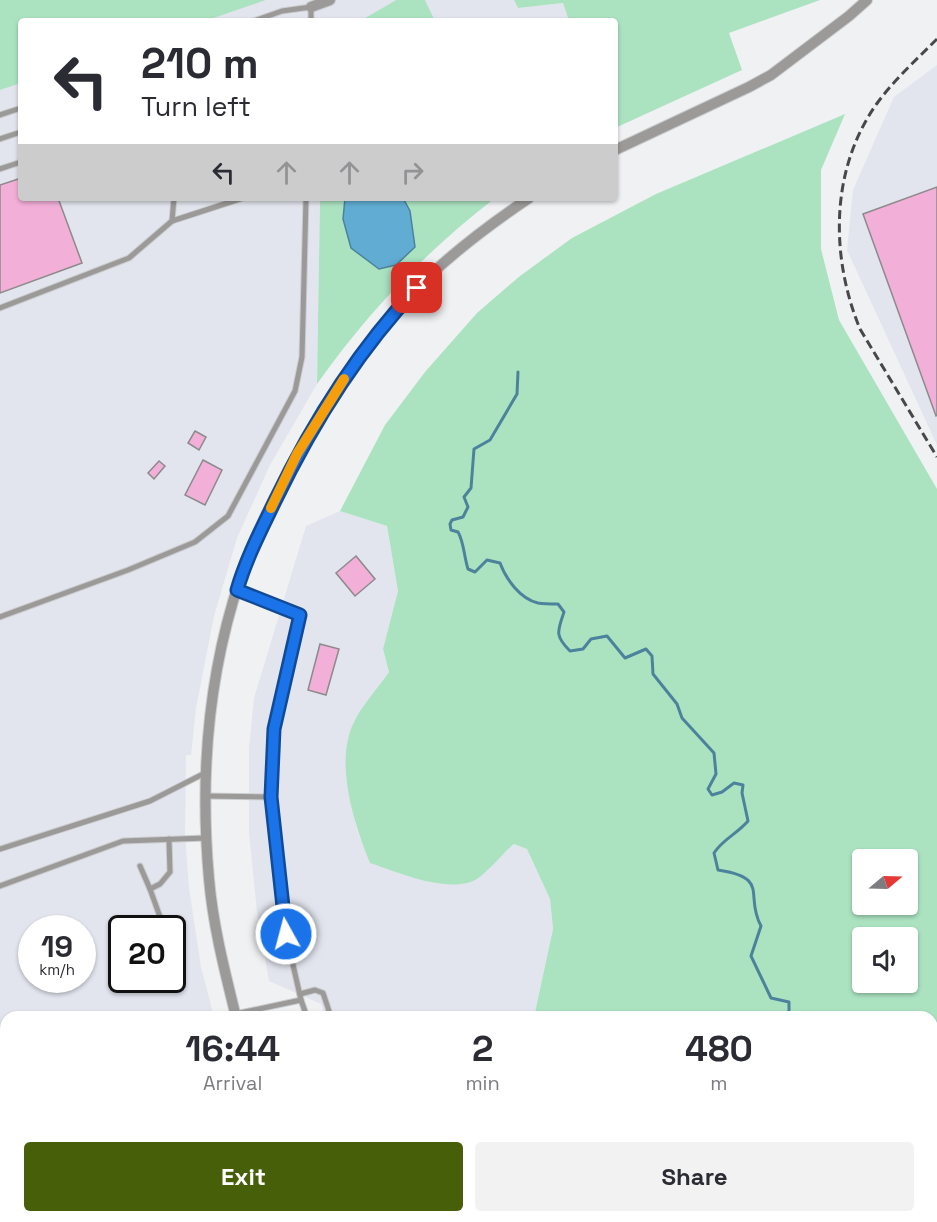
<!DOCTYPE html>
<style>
body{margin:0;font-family:"Space Grotesk",sans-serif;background:#f2f2f3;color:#2b2b33;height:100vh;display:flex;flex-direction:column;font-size:22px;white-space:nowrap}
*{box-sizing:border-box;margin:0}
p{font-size:20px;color:#7c7c81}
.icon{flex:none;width:33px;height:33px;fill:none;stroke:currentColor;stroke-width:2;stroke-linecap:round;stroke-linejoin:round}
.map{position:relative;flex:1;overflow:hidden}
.panel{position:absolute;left:0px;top:1011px;width:938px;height:212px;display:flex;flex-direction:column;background:#fff;border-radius:18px 18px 0 0;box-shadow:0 2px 4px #0004}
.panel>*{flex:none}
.hud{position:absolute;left:18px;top:18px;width:600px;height:183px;border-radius:6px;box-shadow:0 2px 4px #0004;background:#fff;color:#2b2b33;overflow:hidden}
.needle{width:39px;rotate:71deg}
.buttons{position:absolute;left:852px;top:849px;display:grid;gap:12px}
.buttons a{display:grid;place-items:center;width:66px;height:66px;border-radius:6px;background:#fff;box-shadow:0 2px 4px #0004;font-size:30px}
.speed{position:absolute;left:18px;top:915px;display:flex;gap:12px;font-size:30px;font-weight:700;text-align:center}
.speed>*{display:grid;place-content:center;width:78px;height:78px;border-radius:50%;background:#fff;box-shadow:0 2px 4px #0004;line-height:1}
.speed small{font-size:15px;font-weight:400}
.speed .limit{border:3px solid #111;border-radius:9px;background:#fff;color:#111}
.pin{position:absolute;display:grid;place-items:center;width:51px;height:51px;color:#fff;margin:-26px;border-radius:12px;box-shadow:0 3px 9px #0006}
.me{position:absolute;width:66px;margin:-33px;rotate:353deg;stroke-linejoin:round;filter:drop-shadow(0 0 4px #0008)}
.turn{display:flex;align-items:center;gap:21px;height:126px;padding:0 24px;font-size:27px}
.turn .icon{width:78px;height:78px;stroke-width:2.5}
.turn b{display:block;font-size:42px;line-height:51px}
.lanes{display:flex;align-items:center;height:57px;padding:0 24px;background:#0003;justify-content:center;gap:30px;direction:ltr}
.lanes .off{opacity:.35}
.eta{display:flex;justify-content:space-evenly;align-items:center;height:102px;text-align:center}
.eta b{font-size:36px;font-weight:700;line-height:42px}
.action{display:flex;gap:12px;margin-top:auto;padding:12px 24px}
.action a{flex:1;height:69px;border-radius:6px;background:#485f0a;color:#fff;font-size:24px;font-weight:700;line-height:69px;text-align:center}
.action a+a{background:#f2f2f3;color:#2b2b33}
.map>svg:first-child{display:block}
.built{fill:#e2e5ee;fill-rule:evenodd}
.green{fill:#abe3c1;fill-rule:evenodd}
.water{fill:#60acd2;stroke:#4d829d;stroke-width:1.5}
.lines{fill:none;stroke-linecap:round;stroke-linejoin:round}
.stream{stroke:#4d829d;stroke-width:3}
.building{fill:#f2afd8;stroke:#8c8a8b;stroke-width:1.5}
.lane-casing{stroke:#cbcccd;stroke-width:7}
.street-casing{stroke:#cbcccd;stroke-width:12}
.lane{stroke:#9b9a99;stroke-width:5}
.street{stroke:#9b9a99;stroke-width:10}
.rail{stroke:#484849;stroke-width:3;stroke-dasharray:9 4.5;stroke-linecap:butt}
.route-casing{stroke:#114b97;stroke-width:15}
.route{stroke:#1a73e8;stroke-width:10}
.slow{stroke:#f59e0b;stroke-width:10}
</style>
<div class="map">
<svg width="937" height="1222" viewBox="0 0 937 1222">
<rect width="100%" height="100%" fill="#f0f1f3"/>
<g class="built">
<polygon points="266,0 396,0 360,21 205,21"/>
<polygon points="425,0 514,0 518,8 563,3 569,21 435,21"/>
<polygon points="937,65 937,445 847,250 853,190 894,97"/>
<path d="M21,83V198H320L317,384L270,465L237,538L214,616L196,708L191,755H186L185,835L189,888L201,967L214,1017H6V1216H205L207,1222H0V90ZM32,928H82V980H32ZM122,928H172V980H122Z"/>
<polygon points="340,511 387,526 398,591 383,649 389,672 354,722 346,777 357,830 370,863 476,879 514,844 527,849 550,899 553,929 534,1017 325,1017 321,1004 269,981 257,912 249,833 249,747 254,698 306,526"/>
<polygon points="600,1216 664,1217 667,1222 590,1222"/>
<polygon points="452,1217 490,1217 493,1222 455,1222"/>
</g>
<g class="green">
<polygon points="0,0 266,0 205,21 21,21 21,83 0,90"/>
<polygon points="396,0 425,0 435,21 360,21"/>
<polygon points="514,0 820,0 729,33 742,70 615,128 615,21 569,21 563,3 518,8"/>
<path d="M845,114L821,170V249L839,320L937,489V1222H906L910,1217L932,1216V1017H534L553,929L550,899L527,849L514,844C502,854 490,870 477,879C450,895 397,872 370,863C354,824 334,762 354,722C363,704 378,688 389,672L383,649L398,591L387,526L340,511L385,425L425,372L477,313L520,276L572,238L656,194ZM862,860H908V904H862ZM862,938H908V982H862Z"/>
<path d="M320,198H345L343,219L410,211L403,198H495C424,253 369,311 317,384Z"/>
<polygon points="414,1217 452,1217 455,1222 417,1222"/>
<polygon points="490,1217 600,1217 590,1222 493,1222"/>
<polygon points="664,1217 771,1217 774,1222 667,1222"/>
<polygon points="815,1217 890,1217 881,1222 808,1222"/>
</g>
<g class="water">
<polygon points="345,198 403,198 410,211 415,247 396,265 379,269 351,248 343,219"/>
<polygon points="771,1217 815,1217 807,1222 774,1222"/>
</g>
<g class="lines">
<path class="stream" d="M518,372L517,394L490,440L474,449L471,488L464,497L468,507L463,517L452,520L450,524L451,530L458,532C464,542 464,557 468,569L475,572L487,560L500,563C506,579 520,599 538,603C544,604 551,604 558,604L564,612C557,632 555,636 570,651L583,649L591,639L607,636L625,658L646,649L652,656L653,674L677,704L682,718L714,753L716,774L708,789L712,795L722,792L734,783L743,785L742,793L748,821C737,834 723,839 714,853L718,870C771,878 744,895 761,926L751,956L771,998L789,1002V1017"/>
</g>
<g class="building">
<polygon points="21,178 21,198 58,198 82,263 0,293 0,185"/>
<polygon points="937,187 937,415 936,416 863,214"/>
<polygon points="195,431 206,437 199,450 188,443"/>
<polygon points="203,460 222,470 205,505 185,495"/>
<polygon points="159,461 165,466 154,479 148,473"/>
<polygon points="356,556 375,579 355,596 336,573"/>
<polygon points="320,644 339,649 326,695 308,690"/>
</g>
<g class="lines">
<defs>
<g id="lane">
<polyline points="254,21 282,11 311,7 311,21"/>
<polyline points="0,115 21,108"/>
<polyline points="0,139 21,132"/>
<polyline points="0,169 21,162"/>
<polyline points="172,221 243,198"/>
<polyline points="0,308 129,258 172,221 174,198"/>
<polyline points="237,590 300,615 275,729 271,797 286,934 301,1000"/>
<polyline points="0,617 128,570 195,542 228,516 295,391 302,357 306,198"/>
<polyline points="206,796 271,797"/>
<polyline points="0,849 150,801 205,773"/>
<polyline points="140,866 150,889"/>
<polyline points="0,886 123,841 206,838"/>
<polyline points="164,928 150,889 160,884 170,872 169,839"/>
<polyline points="172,951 182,977"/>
<polyline points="300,994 315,990 323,993 331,1017"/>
<polyline points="235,1014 301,1000 307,1017"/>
<polyline points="0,1192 6,1190"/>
<polyline points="402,1216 405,1222"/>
<polyline points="477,1216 481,1222"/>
</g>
<g id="street">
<polyline points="311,7 330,0"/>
<polyline points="615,150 749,87 771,75 849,16 867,0"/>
<path d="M236,1017C225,972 213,926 209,879C200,779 208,675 240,579C257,527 288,470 316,424C339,386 364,347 393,313C432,268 480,231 529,198"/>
<polyline points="328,1216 331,1222"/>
</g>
</defs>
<use href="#lane" class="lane-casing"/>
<use href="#street" class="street-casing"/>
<use href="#lane" class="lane"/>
<use href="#street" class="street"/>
<path class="rail" d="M937,39C917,59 895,79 878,102C830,168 830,256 860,329L937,457"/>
</g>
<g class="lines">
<defs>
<path id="route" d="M286,934L271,797L274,729L300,615L237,590C246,559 261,530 275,501C312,424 358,350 417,288"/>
</defs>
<use href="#route" class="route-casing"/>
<use href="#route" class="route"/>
<polyline class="slow" points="271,508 297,454 344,379"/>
</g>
</svg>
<div class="buttons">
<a><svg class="needle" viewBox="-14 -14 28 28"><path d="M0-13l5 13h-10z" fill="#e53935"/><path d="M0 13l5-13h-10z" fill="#7c7c81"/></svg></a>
<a><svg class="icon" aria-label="sound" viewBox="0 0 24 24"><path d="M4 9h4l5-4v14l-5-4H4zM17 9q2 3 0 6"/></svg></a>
</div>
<div class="speed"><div>19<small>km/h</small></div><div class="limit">20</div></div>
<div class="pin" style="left:417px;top:288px;background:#d93025"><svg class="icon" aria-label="arrive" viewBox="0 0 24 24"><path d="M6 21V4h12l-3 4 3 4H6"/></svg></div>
<svg class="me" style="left:286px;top:934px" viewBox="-20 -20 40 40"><circle r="17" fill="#1a73e8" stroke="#fff" stroke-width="3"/><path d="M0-11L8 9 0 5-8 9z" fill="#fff"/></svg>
<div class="hud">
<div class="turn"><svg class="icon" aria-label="left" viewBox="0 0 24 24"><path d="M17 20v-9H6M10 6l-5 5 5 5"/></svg><div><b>210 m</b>Turn left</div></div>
<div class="lanes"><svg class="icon" aria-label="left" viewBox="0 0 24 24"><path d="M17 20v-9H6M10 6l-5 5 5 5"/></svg><svg class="icon off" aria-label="ahead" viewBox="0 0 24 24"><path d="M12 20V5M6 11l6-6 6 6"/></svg><svg class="icon off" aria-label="ahead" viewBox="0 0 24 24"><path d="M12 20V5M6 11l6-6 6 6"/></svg><svg class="icon off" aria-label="right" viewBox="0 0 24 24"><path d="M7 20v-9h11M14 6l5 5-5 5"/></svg></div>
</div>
<section class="panel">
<div class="eta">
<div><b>16:44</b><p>Arrival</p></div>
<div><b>2</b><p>min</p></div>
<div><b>480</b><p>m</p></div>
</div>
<div class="action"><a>Exit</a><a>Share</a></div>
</section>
</div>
